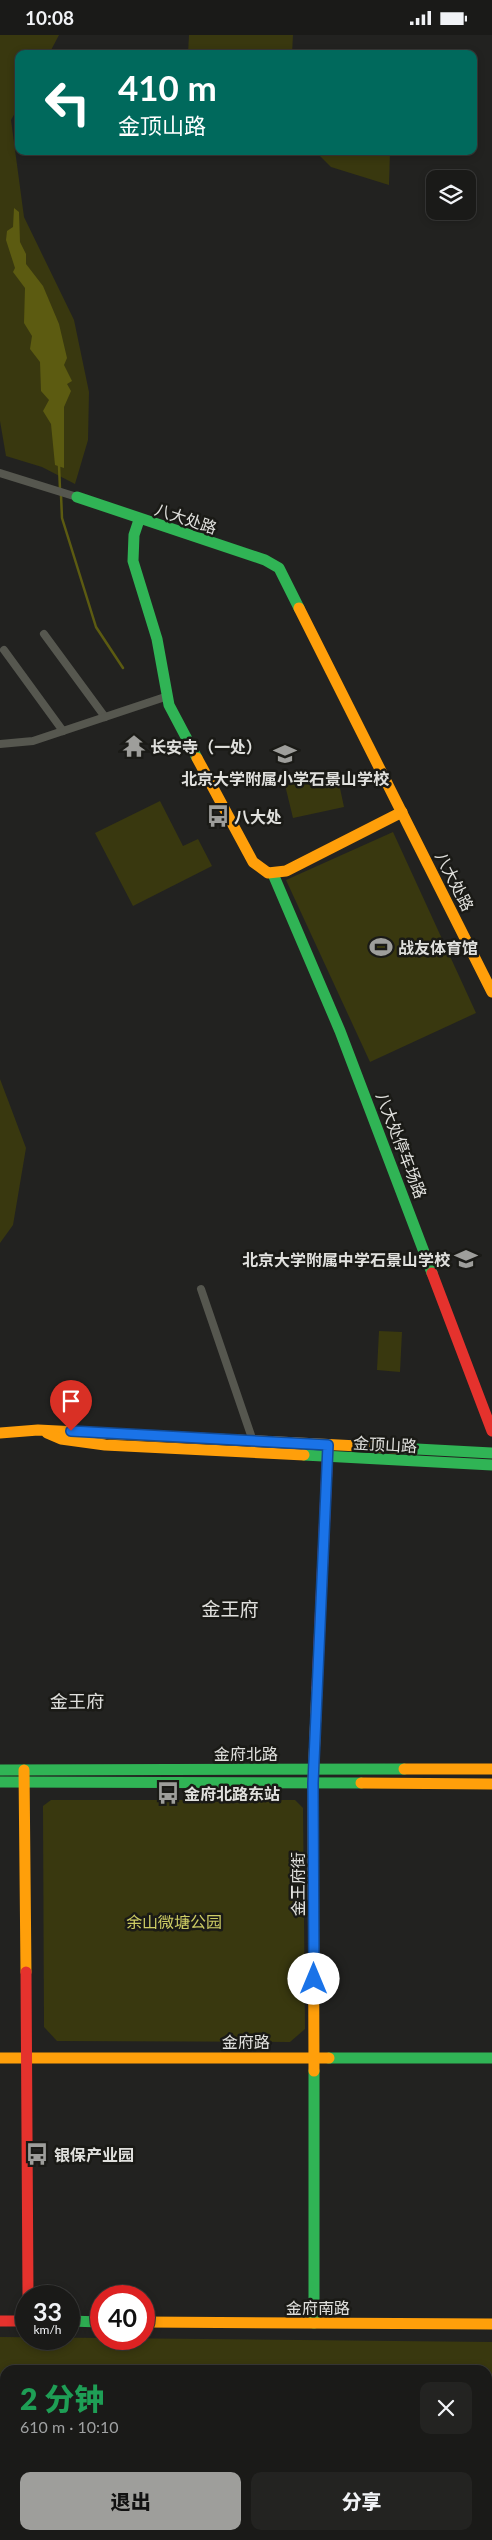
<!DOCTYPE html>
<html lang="zh">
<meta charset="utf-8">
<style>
body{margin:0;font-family:Lato,"Noto Sans SC",sans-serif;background:#232321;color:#f1f3f6;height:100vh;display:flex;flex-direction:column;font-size:19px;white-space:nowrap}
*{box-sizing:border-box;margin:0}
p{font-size:16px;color:#9fa1a2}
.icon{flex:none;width:28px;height:28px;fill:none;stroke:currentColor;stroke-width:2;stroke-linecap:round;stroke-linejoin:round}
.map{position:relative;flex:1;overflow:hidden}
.panel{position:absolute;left:0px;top:2330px;width:492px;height:175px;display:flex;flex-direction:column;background:#1a1a18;border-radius:15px 15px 0 0;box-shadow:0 2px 8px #0003,0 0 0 1px #383837}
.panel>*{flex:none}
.hud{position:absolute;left:15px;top:15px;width:462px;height:105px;border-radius:10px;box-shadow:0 2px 8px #0003,0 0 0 1px #383837;background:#00695c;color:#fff;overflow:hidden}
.tools{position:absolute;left:426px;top:135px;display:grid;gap:10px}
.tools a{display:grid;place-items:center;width:50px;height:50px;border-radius:10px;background:#1a1a18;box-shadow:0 2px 8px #0003,0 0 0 1px #383837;font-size:25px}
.speed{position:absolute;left:15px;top:2250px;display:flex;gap:10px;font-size:25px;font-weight:700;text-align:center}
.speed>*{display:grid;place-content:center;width:65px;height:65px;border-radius:50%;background:#1a1a18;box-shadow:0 2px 8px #0003,0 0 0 1px #383837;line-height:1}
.speed small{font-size:12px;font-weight:400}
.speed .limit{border:8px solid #d22;background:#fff;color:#111}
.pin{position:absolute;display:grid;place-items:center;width:42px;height:42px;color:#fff;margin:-51px -21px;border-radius:50% 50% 50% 0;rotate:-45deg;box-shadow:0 0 5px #0007}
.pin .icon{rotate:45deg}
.me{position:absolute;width:55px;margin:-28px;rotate:0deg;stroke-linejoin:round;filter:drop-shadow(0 0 4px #0008)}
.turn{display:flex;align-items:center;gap:18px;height:105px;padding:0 20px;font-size:22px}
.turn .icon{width:65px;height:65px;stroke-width:2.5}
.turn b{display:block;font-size:35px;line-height:42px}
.round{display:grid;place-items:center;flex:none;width:52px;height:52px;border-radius:10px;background:#232321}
.head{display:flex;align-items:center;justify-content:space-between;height:85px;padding:0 20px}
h1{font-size:30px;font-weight:800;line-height:38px;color:#1e9e55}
.cta{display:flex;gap:10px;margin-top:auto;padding:10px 20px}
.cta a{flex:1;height:58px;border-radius:10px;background:#9e9e9b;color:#111;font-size:20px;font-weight:800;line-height:58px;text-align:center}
.cta a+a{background:#232321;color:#f1f3f6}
.status{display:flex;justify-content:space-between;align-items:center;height:35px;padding:0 25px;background:#1a1a18;direction:ltr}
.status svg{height:14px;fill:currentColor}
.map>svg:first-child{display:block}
.green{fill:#39380f;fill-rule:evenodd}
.water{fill:#5c5b11}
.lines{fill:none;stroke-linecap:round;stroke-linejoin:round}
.stream{stroke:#5c5b11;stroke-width:2.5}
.street{stroke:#56574f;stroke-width:8}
.fast{stroke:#30b455;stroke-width:11}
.slow{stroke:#ff9f0a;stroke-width:11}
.jam{stroke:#e5322d;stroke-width:11}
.route-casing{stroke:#114b97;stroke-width:12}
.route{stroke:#1a73e8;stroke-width:9}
.labels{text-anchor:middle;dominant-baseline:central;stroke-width:5;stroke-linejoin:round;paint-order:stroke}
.street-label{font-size:16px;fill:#e0e0dd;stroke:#1a1a16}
.poi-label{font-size:16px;font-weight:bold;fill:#e0e0dd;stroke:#1a1a16;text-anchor:start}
.park-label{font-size:16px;fill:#cdcc64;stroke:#1a1a16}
.neighbourhood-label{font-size:18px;fill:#e0e0dd;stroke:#1a1a16}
.quarter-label{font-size:19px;fill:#e0e0dd;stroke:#1a1a16}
</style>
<div class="status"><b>10:08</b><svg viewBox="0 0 49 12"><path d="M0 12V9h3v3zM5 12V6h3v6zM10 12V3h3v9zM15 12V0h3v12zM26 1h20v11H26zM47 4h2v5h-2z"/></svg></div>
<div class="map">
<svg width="492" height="2505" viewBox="0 0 492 2505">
<rect width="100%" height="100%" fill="#222220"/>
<g class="green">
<polygon points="0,0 59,0 49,19 19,19 19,71 11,85 24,182 74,285 89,357 88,405 75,449 42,432 6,421 0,386"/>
<polygon points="189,0 293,0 292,19 188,19"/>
<polygon points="315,116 390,116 389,150 331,132"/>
<polygon points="337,739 344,772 293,783 285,750"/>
<polygon points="160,766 183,811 198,804 212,831 133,871 95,798"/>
<polygon points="393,797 476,978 370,1027 286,845"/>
<polygon points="0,1044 26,1113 13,1190 0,1208"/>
<polygon points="379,1296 402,1297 400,1337 377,1335"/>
<polygon points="51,1765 295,1765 303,1773 305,1994 290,2007 57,2006 44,1992 43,1771"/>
<path d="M0,2302L492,2307V2503L0,2504ZM5,2335H488V2500H5Z"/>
</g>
<polygon class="water" points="14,173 19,177 20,207 26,219 26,229 43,251 59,289 67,323 64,330 72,346 67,349 71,356 64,372 64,433 55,430 51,389 43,376 49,365 41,356 40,327 30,314 32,301 24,288 25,253 13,237 15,233 6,205 7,196 13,192"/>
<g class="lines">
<g class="stream">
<polyline points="59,430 60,454"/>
<polyline points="61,460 62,483 96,592 123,633"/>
</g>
<g class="street">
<polyline points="0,438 77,462"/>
<polyline points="44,599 105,682"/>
<polyline points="4,615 63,696"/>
<polyline points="0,709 33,706 168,661"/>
<polyline points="201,1254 254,1409"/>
<polyline points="488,2425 492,2425"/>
<polyline points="0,2430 5,2430"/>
<polyline points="14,2500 14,2505"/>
</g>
<g class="fast">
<polyline points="77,462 265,525 279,533 299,573"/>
<polyline points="139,485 134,500 133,526 157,604 169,670 197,723"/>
<polyline points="273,839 340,996 432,1238"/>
<polyline points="398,1413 492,1418"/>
<polyline points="304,1420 492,1430"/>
<polyline points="0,1735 404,1734"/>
<polyline points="0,1747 361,1748"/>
<polyline points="329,2023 492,2023"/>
<polyline points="314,2036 314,2288"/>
<polyline points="69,2286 101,2287"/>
</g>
<g class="slow">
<polyline points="299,573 492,957"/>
<polyline points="197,723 253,827 268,838 286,836 402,777"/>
<polyline points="0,1398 38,1395 398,1413"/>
<polyline points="47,1398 61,1404 105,1410 304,1420"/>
<polyline points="404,1734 492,1734"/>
<polyline points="24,1735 26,1937"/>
<polyline points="361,1748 492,1749"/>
<polyline points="0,2023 329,2023"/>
<polyline points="314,2036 313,1748 317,1653"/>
<polyline points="144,2287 492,2289"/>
</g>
<g class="jam">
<polyline points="432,1238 492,1396"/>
<polyline points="317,1653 328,1411"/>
<polyline points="26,1937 28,2261"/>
<polyline points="0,2286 26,2286"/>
</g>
</g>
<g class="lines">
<defs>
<polyline id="route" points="71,1396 328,1410 313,1748 314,1944"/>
</defs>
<use href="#route" class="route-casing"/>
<use href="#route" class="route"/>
</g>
<defs>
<symbol id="temple-bare" viewBox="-9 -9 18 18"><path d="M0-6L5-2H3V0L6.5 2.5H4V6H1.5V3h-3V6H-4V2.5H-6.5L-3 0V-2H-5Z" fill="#9e9e9b" stroke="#1a1a16" stroke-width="2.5" paint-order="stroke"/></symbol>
<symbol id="school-bare" viewBox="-9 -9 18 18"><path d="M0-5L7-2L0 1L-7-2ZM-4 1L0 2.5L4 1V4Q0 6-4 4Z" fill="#9e9e9b" stroke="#1a1a16" stroke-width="2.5" paint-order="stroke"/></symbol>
<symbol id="bus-bare" viewBox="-9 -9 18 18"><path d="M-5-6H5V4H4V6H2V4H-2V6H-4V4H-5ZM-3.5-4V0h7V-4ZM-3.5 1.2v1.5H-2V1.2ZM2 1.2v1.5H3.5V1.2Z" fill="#9e9e9b" stroke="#1a1a16" stroke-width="2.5" paint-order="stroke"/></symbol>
<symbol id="stadium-bare" viewBox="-9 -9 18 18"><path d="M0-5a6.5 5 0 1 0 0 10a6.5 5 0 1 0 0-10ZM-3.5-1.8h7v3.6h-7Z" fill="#9e9e9b" stroke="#1a1a16" stroke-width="2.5" paint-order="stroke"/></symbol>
</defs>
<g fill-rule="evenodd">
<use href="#temple-bare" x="118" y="695" width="32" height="32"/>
<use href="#school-bare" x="269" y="703" width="32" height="32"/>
<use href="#bus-bare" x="202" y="765" width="32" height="32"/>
<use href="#stadium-bare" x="365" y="896" width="32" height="32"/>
<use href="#school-bare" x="450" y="1208" width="32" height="32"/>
<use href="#bus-bare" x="152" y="1742" width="32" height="32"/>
<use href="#bus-bare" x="21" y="2103" width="32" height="32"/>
</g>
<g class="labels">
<g class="street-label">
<text transform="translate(186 483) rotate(18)">八大处路</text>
<text transform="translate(455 846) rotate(63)">八大处路</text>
<text transform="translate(402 1110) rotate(69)">八大处停车场路</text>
<text transform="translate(385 1409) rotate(3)">金顶山路</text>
<text x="246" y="1718">金府北路</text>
<text transform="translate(297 1849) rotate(-90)">金王府街</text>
<text x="246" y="2006">金府路</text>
<text x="318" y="2272">金府南路</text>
</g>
<g class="poi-label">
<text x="150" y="711">长安寺（一处）</text>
<text x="285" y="743" text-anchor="middle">北京大学附属小学石景山学校</text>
<text x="234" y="781">八大处</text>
<text x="398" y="912">战友体育馆</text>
<text x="450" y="1224" text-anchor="end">北京大学附属中学石景山学校</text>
<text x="184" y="1758">金府北路东站</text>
<text x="54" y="2119">银保产业园</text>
</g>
<g class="park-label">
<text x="174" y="1886">余山微塘公园</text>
</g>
<g class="neighbourhood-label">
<text x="77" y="1666">金王府</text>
</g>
<g class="quarter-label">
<text x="230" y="1573">金王府</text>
</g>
</g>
</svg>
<div class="tools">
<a><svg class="icon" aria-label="layers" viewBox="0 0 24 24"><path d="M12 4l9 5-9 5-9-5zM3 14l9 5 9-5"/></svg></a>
</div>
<div class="speed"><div>33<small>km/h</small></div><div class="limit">40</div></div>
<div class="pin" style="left:71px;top:1396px;background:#d93025"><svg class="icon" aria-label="arrive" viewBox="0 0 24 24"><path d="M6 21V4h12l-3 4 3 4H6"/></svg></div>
<svg class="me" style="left:314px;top:1944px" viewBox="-20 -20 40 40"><circle r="19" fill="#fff"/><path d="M0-13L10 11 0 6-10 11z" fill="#1a73e8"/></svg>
<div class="hud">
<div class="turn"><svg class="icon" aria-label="left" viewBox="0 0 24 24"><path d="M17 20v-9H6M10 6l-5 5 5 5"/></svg><div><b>410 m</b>金顶山路</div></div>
</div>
<section class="panel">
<div class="head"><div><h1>2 分钟</h1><p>610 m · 10:10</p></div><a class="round"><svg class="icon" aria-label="close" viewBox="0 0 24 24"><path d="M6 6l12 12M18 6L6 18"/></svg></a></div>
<div class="cta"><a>退出</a><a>分享</a></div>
</section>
</div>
